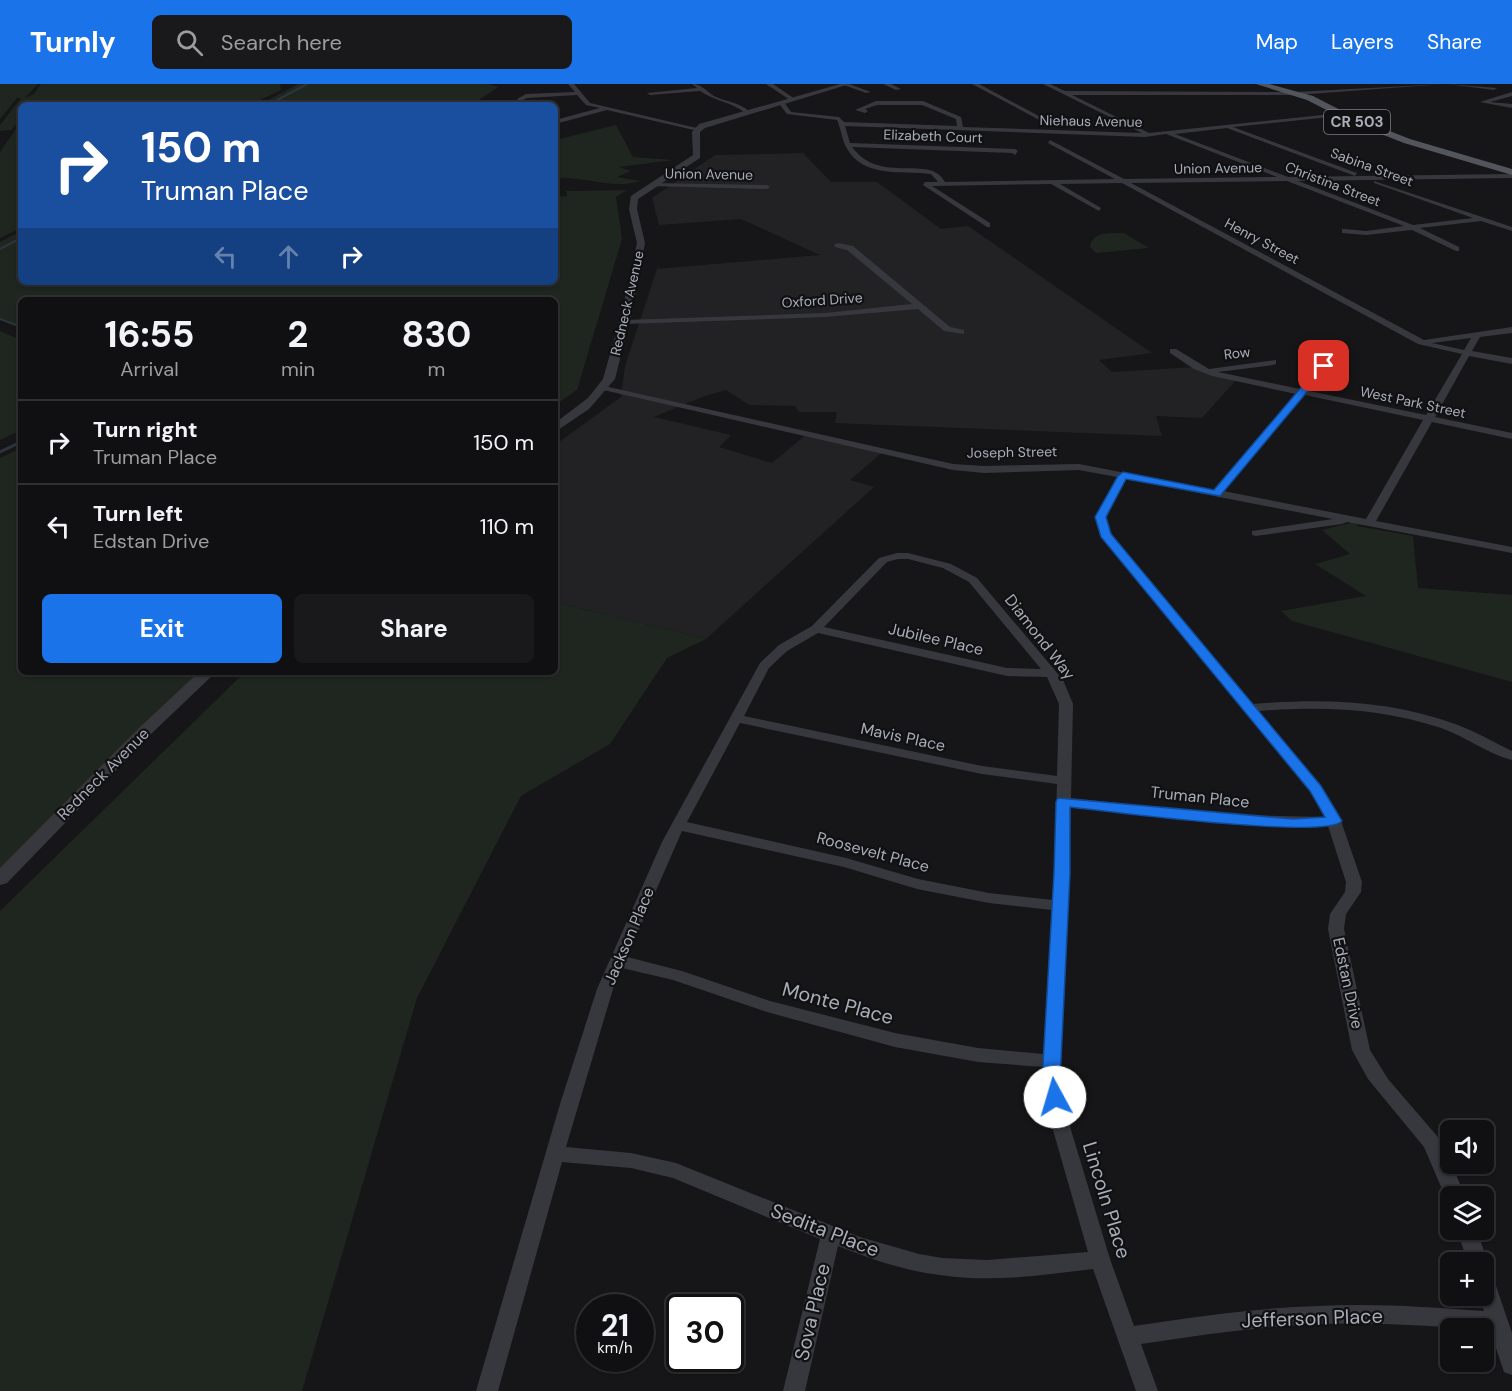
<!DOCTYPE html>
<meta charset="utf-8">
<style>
body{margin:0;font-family:"DM Sans",sans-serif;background:#19191b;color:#f1f3f6;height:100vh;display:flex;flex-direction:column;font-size:22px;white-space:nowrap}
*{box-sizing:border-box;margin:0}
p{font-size:20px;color:#9c9d9f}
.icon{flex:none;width:33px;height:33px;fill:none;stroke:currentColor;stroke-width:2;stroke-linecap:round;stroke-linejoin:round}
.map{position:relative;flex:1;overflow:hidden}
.details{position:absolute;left:18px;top:213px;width:540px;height:378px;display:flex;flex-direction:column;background:#101012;border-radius:9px;box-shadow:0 2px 4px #0004,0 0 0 2px #303032}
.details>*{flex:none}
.top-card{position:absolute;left:18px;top:18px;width:540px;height:183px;border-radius:9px;box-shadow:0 2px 4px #0004,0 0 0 2px #303032;background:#1a4fa0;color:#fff;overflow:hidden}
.controls{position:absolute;left:1440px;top:1036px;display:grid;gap:12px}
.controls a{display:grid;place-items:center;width:54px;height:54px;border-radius:9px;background:#101012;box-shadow:0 2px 4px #0004,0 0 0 2px #303032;font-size:30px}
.speed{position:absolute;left:576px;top:1210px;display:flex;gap:12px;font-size:30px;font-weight:700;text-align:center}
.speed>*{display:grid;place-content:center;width:78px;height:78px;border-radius:50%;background:#101012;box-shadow:0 2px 4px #0004,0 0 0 2px #303032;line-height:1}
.speed small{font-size:15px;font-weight:400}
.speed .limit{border:3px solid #111;border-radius:9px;background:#fff;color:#111}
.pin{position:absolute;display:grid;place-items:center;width:51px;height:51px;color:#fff;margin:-26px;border-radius:12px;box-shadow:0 3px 9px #0006}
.me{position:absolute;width:66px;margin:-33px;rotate:354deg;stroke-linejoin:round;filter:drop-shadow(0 0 4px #0008)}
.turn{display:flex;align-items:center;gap:21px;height:126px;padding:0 24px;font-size:27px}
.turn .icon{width:78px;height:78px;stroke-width:2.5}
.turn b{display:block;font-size:42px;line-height:51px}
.lanes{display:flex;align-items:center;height:57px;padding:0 24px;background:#0003;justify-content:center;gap:30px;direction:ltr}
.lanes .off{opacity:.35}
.eta{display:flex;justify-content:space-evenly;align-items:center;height:102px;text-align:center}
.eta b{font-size:36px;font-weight:700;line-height:42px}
.primary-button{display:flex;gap:12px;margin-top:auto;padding:12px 24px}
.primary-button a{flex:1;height:69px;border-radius:9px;background:#1a73e8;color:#fff;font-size:24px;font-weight:700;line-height:69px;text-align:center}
.primary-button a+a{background:#19191b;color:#f1f3f6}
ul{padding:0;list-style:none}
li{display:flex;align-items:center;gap:18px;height:84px;padding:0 24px;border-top:2px solid #303032}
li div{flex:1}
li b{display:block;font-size:22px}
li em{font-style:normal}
header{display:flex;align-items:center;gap:36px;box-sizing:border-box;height:84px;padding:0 30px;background:#1a73e8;color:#fff}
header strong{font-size:28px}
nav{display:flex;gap:33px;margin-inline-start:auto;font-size:21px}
.search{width:420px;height:54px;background:#19191b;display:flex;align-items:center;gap:15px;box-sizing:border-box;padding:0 21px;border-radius:9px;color:#9c9d9f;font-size:22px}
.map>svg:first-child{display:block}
.built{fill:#222225}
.green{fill:#1e261f}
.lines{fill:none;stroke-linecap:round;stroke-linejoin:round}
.stream-far1{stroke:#2c353c;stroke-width:2}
.stream{stroke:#2c353c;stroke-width:3}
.minor{fill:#37383d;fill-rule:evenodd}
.tertiary{fill:#37383d;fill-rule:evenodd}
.primary{fill:#53555c;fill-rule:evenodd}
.route{fill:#1a73e8;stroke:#114b97;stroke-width:1.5}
.labels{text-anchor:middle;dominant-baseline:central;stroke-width:4.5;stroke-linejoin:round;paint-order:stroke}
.far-street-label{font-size:14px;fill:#a8adb8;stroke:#111113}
.shield{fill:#111113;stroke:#7b7e86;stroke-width:1.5}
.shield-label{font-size:15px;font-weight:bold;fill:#a8adb8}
.street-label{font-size:16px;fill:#a8adb8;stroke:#111113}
.near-street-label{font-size:20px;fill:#a8adb8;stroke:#111113}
</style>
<header>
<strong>Turnly</strong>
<div class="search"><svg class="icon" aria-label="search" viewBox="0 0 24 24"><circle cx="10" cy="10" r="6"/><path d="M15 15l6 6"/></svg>Search here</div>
<nav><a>Map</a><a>Layers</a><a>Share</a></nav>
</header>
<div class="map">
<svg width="1512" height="1307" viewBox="0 0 1512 1307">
<rect width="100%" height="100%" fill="#161618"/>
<polygon class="built" points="803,69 831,98 877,98 941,145 968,142 1152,269 1099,276 1112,288 1196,283 1237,295 1202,334 1156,332 1162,352 835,339 837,328 799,328 795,322 749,321 726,306 702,313 654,333 731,351 719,363 772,379 808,349 885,366 850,396 874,403 706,555 555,518 555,361 621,313 625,282 657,185 820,171 741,135 659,141 652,114 715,71"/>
<g class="green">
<polygon points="0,0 38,0 25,14 34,10 41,0 280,0 281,6 250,21 33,21 37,14 32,21 21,21 21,35 11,46 0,47 0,41 21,14 17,14 0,35"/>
<polygon points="298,0 489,0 498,3 479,16 488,21 259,21"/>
<polygon points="21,38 21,144 0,154 0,68"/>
<path d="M616,41L633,73L674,76L619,83L631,87L617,93L640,97C613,106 584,92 555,94V56Z"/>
<polygon points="627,106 616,113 622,155 577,306 555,321 555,216 21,216 21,242 0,234 0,158 21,147 21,198 555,198 555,113 567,112 566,107"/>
<path d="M1124,149L1149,164L1096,169L1090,163C1092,147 1111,149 1124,149Z"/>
<polygon points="0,247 21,256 21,346 0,356"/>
<polygon points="21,364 21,588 214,588 0,795 0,374"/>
<polygon points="1358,437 1357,442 1413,452 1418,504 1512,511 1512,598 1292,537 1281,527 1366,512 1315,480 1350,470 1322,446"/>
<polygon points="555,518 706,555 667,574 610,660 521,712 417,914 302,1307 0,1307 0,827 245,588 555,588"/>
</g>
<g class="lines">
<g class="stream-far1">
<polyline points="268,21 307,0"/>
<polyline points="0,165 21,154"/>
<polyline points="0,235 21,243"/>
</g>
<polyline class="stream" points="0,368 21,358"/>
<g class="minor">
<polygon points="568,0 574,0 590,19 701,45 698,47 607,26 555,40 555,36 600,24 586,21 577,11 527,14 520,17 517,15 526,10 575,8"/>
<path d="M692,0C702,0 706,7 714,12C726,18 740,18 750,28L745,29C732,18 714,17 700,7L650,11L647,9L697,4Z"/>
<polygon points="766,0 773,0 795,15 790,16"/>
<polygon points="841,0 849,0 871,8 866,9"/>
<polygon points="883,0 891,0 901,5 896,6"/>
<polygon points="972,0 979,0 1048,37 1043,38"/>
<path d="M1043,0H1050L1065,7L1295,8L1445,0L1296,11H1072L1149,49L1341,29L1339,32L1233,43L1357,89L1355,92L1227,44L1175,50L1288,93L1512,90V94L1298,97L1413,141L1473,134L1374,99V97L1512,143V147L1481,137L1420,144L1459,163V167H1456L1412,146L1366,151L1342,149V145H1345L1366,147L1404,142L1287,97L1131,99L1424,256L1512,243V249L1480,253L1472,267L1512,274V280L1469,272L1435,333L1512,349V355L1432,338L1376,437L1512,463V469L1347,438L1342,440L1256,452L1252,451V447L1333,435L1126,395L1106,433L1110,449L1252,620C1323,614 1391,616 1458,641C1476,648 1494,658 1512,667V676C1487,670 1465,652 1441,644C1381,624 1321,622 1259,627L1323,705L1341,737L1362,798L1361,808L1346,830L1344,845L1370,966L1388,995L1437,1052L1452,1080L1465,1113H1450V1120L1448,1119L1424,1063L1368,995L1352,966L1328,845L1330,830L1345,808L1346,798L1328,742L1232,740L1071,723L1060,997L1071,1046L1110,1175L1134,1242C1195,1233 1256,1224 1318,1222C1373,1219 1429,1223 1484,1227L1479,1212H1484V1187L1491,1190L1494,1196L1512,1249V1291L1504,1288L1490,1246C1434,1242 1375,1238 1317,1240C1258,1243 1199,1251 1141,1260L1158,1307H1136L1093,1185C1043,1191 991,1199 940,1191C905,1187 871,1175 838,1162L805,1307H783L820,1155L673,1094L631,1084L562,1078L498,1307H476L560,1020L597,905L662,758L760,579L779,561L812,542L879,474L897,469H908L951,480L977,494L1063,596L1073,620L1071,714L1232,731L1324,733L1310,707L1100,450L1096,433L1117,393L1079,386L984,389L953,386L599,305L604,302L953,380L984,382L1079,380L1213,406L1296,310L1212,292L1194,285L1170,269V265H1176L1209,285L1276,276V280L1273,281L1218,288L1300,305L1333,267H1339V271L1309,307L1426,331L1462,270L1418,260L1122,99L1060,100L1101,124L1099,127L1051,100L932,102L990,139V143H987L923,101L925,98H938L931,90C902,86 863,95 846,63C842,55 841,45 837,36L787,30L778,18L783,17L791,28L839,33L844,38L957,42L956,35L922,21H877L865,25L868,27L865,29L855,26L876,17H923L961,33L963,43L1142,49ZM845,42L1145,53L1166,50L1277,93L1124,95L1050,56L1048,59L1115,95L945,98C930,69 881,102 852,63L1012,69L1015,71L1018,67L1015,65L850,59ZM1471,254L1464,266L1432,259ZM1305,311L1423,336L1366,435L1223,407ZM898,475H908L943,484L969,498L1041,585L1007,584L824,543L887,478ZM818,549L1007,592L1047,593L1059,620L1057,692L982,682L744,632L769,584L787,567ZM740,639L982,690L1057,700L1053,816L989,809L918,795L846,774L687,738ZM682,747L844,783L917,805L989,819L1052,826L1044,970L978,964L895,949L770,917L682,887L627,873ZM622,884L673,896L767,928L895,963L978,978L1043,983L1042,997L1053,1046L1088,1168L987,1176L942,1174L919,1170L860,1153L676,1079L631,1069L566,1063L613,905Z"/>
<polygon points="1448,0 1497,4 1494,6"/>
<polygon points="1512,8 1512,12 1490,18 1512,20 1512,24 1480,18"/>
<polygon points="651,99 767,101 770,103 767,105 649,102"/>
<polygon points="838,159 853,162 950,243 964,246 964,250 944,247 918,225 825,233 625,240 621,238 625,236 825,229 912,220 847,166 835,163 834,161"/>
<polygon points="1457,1146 1477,1146 1488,1179 1485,1185 1484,1186 1484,1179 1468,1179"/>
</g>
<g class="tertiary">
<polygon points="840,0 850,0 705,44 700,48 700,74 638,115 637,125 645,159 632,227 615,295 589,325 555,348 555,339 588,314 603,295 622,227 637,159 629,125 631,112 693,71 692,48 699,40"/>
<polygon points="199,588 216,588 151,650 7,799 0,801 0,784 139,644"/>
</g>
<polygon class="primary" points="1256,0 1269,0 1313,12 1354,33 1410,55 1512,85 1512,91 1404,59 1348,37 1307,16"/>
</g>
<path class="route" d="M1324,279L1327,280V284L1220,412L1126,395L1106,433L1111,450L1321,702L1342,737C1327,756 1105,727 1070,723V789L1060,997L1064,1013L1061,1018L1055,1021L1048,1018L1042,997L1054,789L1056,718L1058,714L1293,735L1325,733L1310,707L1101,453L1095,433L1118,392L1123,388L1214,406L1321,280Z"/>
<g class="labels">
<g class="far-street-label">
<text transform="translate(1091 37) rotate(1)">Niehaus Avenue</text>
<text transform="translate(933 52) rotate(2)">Elizabeth Court</text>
<text transform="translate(1372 83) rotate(20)">Sabina Street</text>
<text transform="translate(1218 84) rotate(-1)">Union Avenue</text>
<text transform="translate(709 90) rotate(1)">Union Avenue</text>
<text transform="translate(1333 100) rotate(21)">Christina Street</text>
<text transform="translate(1262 157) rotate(28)">Henry Street</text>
<text transform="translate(822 216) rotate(-4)">Oxford Drive</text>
<text transform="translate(627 219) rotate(-77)">Redneck Avenue</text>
<text transform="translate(1237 269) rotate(-7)">Row</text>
<text transform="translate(1413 318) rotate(12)">West Park Street</text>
<text transform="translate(1012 368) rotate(-1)">Joseph Street</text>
</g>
<rect class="shield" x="1324" y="26" width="66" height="24" rx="4.5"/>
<g class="shield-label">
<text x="1357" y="38">CR 503</text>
</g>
<g class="street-label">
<text transform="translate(1040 553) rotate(52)">Diamond Way</text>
<text transform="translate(936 555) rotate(13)">Jubilee Place</text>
<text transform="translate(903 653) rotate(12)">Mavis Place</text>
<text transform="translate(103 690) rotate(-45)">Redneck Avenue</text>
<text transform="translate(1200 713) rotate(6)">Truman Place</text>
<text transform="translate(873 768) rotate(15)">Roosevelt Place</text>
<text transform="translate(629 852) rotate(-67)">Jackson Place</text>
<text transform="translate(1348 899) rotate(78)">Edstan Drive</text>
</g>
<g class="near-street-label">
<text transform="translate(838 919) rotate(15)">Monte Place</text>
<text transform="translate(1107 1116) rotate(73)">Lincoln Place</text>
<text transform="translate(825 1146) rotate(21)">Sedita Place</text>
<text transform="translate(812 1228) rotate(-77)">Sova Place</text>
<text transform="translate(1312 1234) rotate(-2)">Jefferson Place</text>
</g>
</g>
</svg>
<div class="controls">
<a><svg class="icon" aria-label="sound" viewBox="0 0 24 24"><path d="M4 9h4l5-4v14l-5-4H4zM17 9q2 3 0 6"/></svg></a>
<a><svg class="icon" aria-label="layers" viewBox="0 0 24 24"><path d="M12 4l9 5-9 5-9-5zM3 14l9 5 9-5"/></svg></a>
<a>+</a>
<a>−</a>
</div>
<div class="speed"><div>21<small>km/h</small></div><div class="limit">30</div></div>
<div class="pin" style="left:1324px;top:282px;background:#d93025"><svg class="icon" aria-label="arrive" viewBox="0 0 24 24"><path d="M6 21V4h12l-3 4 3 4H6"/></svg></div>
<svg class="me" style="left:1055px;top:1013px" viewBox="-20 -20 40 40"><circle r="19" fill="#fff"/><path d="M0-13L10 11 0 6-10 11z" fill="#1a73e8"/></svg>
<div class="top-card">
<div class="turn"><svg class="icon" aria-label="right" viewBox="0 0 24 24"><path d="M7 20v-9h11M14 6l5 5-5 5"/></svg><div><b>150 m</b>Truman Place</div></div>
<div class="lanes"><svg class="icon off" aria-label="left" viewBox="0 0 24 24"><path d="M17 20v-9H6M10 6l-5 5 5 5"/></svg><svg class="icon off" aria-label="ahead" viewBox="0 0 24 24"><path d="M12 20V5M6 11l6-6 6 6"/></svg><svg class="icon" aria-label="right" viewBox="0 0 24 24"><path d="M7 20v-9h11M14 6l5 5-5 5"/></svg></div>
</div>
<section class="details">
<div class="eta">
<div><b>16:55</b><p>Arrival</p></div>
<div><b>2</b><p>min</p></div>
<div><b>830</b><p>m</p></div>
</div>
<ul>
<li><svg class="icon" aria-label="right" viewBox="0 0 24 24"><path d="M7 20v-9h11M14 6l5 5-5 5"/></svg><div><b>Turn right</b><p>Truman Place</p></div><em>150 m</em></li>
<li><svg class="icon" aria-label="left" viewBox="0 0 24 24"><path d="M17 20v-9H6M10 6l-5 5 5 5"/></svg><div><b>Turn left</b><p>Edstan Drive</p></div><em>110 m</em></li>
</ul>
<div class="primary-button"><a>Exit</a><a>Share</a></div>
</section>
</div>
